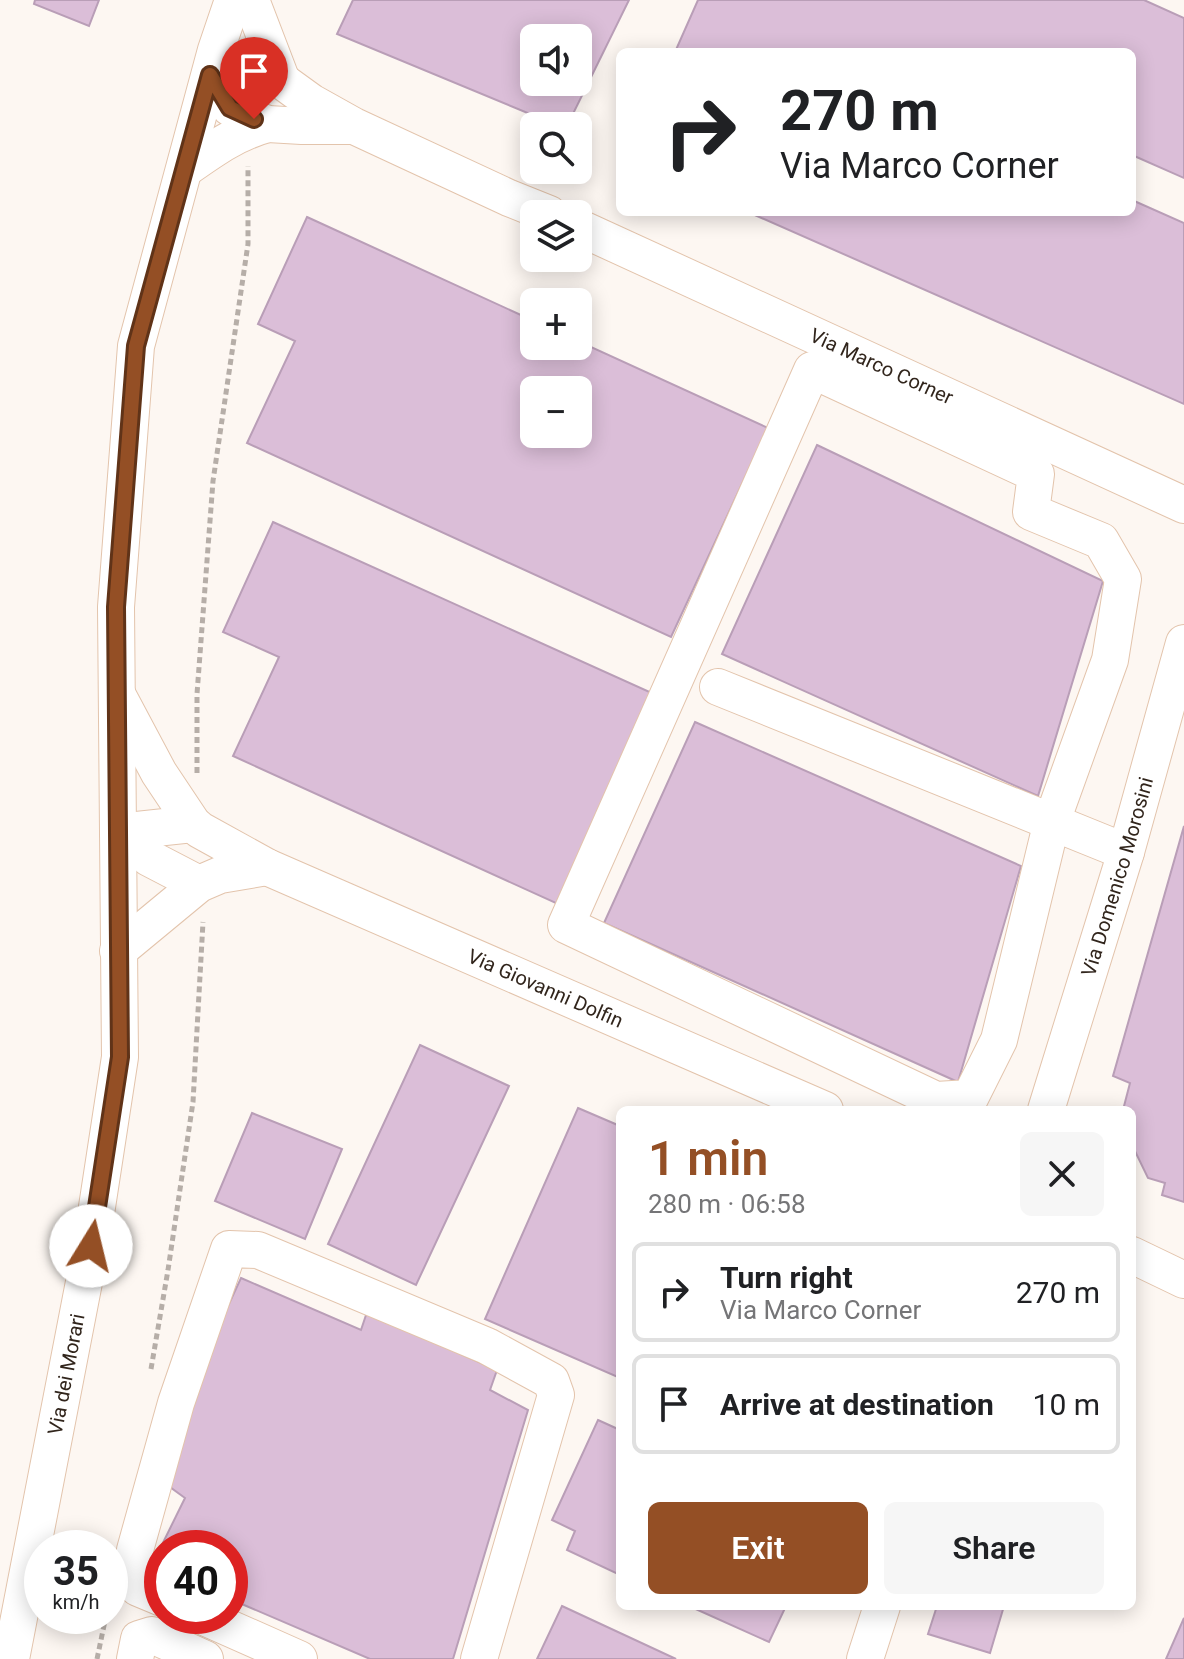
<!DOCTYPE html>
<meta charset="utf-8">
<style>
body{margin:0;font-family:Roboto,sans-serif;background:#f6f6f6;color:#202124;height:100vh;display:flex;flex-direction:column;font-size:30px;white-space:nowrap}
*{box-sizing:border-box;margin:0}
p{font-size:26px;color:#757577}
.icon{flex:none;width:44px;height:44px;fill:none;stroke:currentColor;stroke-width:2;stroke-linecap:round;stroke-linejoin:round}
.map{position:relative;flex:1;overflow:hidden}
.side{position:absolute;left:616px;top:1106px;width:520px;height:504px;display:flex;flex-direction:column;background:#fff;border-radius:12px;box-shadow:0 4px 20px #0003}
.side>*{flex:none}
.guide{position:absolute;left:616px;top:48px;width:520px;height:168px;border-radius:12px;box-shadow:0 4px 20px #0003;background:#fff;color:#202124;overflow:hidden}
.fabs{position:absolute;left:520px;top:24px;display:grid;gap:16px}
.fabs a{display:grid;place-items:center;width:72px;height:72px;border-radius:12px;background:#fff;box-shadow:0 4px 20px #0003;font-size:40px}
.speed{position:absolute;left:24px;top:1530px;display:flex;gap:16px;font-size:40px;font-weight:700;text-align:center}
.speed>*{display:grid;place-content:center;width:104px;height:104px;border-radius:50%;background:#fff;box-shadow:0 4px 20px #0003;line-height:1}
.speed small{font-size:20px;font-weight:400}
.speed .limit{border:12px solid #d22;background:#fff;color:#111}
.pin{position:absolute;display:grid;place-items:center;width:68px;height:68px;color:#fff;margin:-82px -34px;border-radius:50% 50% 50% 0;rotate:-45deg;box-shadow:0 0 8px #0007}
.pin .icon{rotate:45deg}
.me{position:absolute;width:88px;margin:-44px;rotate:9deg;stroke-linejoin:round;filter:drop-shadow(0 0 6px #0008)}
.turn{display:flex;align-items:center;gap:28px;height:168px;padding:0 32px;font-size:36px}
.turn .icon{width:104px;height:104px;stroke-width:2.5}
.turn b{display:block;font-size:56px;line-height:68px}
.round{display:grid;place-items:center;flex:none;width:84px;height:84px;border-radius:12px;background:#f6f6f6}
.head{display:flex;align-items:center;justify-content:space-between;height:136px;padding:0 32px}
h1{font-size:48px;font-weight:600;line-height:60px;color:#944f25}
.action{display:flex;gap:16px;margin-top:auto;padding:16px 32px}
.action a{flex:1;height:92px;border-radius:12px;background:#944f25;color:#fff;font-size:32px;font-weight:600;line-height:92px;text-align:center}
.action a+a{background:#f6f6f6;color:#202124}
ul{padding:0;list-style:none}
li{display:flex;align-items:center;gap:24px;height:100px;margin:0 16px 12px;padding:0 16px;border:4px solid #e0e0e0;border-radius:12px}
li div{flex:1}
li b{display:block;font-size:30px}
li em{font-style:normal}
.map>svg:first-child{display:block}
.building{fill:#dbbed8;stroke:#b99eb7;stroke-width:2;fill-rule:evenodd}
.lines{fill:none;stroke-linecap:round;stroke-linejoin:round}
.minor-casing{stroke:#e3c4ac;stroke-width:38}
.path{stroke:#b6aea8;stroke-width:5;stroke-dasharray:6 4;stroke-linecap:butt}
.minor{stroke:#fff;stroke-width:36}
.route-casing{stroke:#603318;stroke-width:20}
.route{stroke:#944f25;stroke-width:14}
.labels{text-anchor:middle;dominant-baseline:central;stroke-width:7;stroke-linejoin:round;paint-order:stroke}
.street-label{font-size:20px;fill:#31251c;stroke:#fff}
</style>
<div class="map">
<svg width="1184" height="1659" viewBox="0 0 1184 1659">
<rect width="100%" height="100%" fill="#fdf7f2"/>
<g class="building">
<polygon points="35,0 99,0 89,26 34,4"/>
<path d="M353,0H629L567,126H559L337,34ZM534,38H578V82H534Z"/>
<polygon points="698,0 1144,0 1184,18 1184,178 1132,155 1132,52 675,52"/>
<polygon points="1132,200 1184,223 1184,404 748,212 1132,212"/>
<path d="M307,217L534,321V346H578V341L768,428L671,637L247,443L295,341L258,324ZM534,390H578V434H534Z"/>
<polygon points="817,445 1103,581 1038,796 722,654"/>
<polygon points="273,522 654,694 558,904 233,756 279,657 223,632"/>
<polygon points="695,722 1021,866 958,1082 604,923"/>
<polygon points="1184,826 1184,1202 1162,1195 1165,1183 1148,1178 1132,1145 1132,1110 1123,1110 1130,1083 1113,1076"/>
<polygon points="420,1045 509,1086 416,1285 328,1244"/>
<polygon points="578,1108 620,1126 620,1378 485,1319"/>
<polygon points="252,1113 342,1149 305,1239 215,1201"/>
<polygon points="241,1278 361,1330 367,1312 497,1370 490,1390 528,1410 453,1659 370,1659 230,1599 230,1548 162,1548 162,1569 152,1565 185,1498 170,1487 200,1366"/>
<polygon points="598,1420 620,1430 620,1575 567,1550 575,1531 552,1520"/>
<polygon points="562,1606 676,1659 537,1659"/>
<polygon points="689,1606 786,1606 769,1642"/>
<polygon points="937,1606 1004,1606 990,1653 928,1634"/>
<polygon points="1184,1618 1184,1659 1166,1659"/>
</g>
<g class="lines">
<defs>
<g id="minor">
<polyline points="251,0 282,81"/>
<polyline points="210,75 240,74 282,81 311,102 354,126 509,198 549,214"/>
<polyline points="210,75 230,108 254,119 268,124 302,126 350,126"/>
<path d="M185,169C212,150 235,133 268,124"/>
<path id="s1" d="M578,227L1184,505"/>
<polygon points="812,370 1036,474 1031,512 1101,541 1123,579 1110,660 1052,821 999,1040 970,1098 936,1100 566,925"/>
<polyline points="718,687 1126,852"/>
<path id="s2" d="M118,696L159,773L193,824L200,830L267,867L825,1110"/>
<polyline points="118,832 149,858 199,884"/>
<polyline points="118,832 193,824"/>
<polyline points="118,951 199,884 220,875 267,867"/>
<path id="s3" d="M1046,1110L1126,852L1184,643"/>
<polyline points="1132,1255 1184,1280"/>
<polyline points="162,1598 138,1588 133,1571 135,1550 176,1403 229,1249 258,1250 487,1346 551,1381 556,1395 479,1659"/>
<polyline points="202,1616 299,1659"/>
<path id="s4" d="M11,1659L91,1246L120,1057L116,607L136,346L216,50L233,0"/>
<polyline points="135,1659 139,1639 152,1635 205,1659"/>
<polyline points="865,1659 882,1606"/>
</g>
</defs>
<use href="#minor" class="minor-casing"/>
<g class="path">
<polyline points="197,773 197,694 213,481 248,244 248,166"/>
<polyline points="151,1369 168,1270 193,1102 203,922"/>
<polyline points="97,1659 106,1616"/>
</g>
<use href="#minor" class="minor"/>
</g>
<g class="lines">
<defs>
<polyline id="route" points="91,1246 120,1057 116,607 136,346 210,75 230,108 254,119"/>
</defs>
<use href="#route" class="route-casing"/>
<use href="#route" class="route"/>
</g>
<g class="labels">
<g class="street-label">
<text stroke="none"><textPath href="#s1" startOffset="334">Via Marco Corner</textPath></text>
<text stroke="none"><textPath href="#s3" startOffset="244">Via Domenico Morosini</textPath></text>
<text stroke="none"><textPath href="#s2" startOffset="538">Via Giovanni Dolfin</textPath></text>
<text stroke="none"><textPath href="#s4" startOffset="290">Via dei Morari</textPath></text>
</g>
</g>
</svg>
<div class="fabs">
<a><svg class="icon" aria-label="sound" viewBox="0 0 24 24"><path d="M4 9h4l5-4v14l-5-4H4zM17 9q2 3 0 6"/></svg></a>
<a><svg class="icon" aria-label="search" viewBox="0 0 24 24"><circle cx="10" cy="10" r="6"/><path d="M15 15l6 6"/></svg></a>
<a><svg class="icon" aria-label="layers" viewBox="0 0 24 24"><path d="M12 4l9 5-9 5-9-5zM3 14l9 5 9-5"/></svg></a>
<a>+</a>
<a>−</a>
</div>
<div class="speed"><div>35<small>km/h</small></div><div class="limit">40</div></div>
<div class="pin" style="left:254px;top:119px;background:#d93025"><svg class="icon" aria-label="arrive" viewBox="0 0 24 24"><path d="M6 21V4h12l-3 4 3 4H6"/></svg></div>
<svg class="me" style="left:91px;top:1246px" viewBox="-20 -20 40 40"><circle r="19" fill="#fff"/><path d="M0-13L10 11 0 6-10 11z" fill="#944f25"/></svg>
<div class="guide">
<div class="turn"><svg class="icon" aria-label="right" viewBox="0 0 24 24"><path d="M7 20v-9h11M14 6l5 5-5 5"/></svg><div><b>270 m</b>Via Marco Corner</div></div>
</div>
<section class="side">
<div class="head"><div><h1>1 min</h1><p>280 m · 06:58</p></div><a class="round"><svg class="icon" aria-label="close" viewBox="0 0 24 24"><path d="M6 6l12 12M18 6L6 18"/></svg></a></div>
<ul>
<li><svg class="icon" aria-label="right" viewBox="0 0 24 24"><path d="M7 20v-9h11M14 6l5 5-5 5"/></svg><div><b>Turn right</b><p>Via Marco Corner</p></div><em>270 m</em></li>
<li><svg class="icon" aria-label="arrive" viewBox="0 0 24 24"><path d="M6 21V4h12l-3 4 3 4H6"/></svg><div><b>Arrive at destination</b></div><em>10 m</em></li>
</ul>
<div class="action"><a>Exit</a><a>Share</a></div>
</section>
</div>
